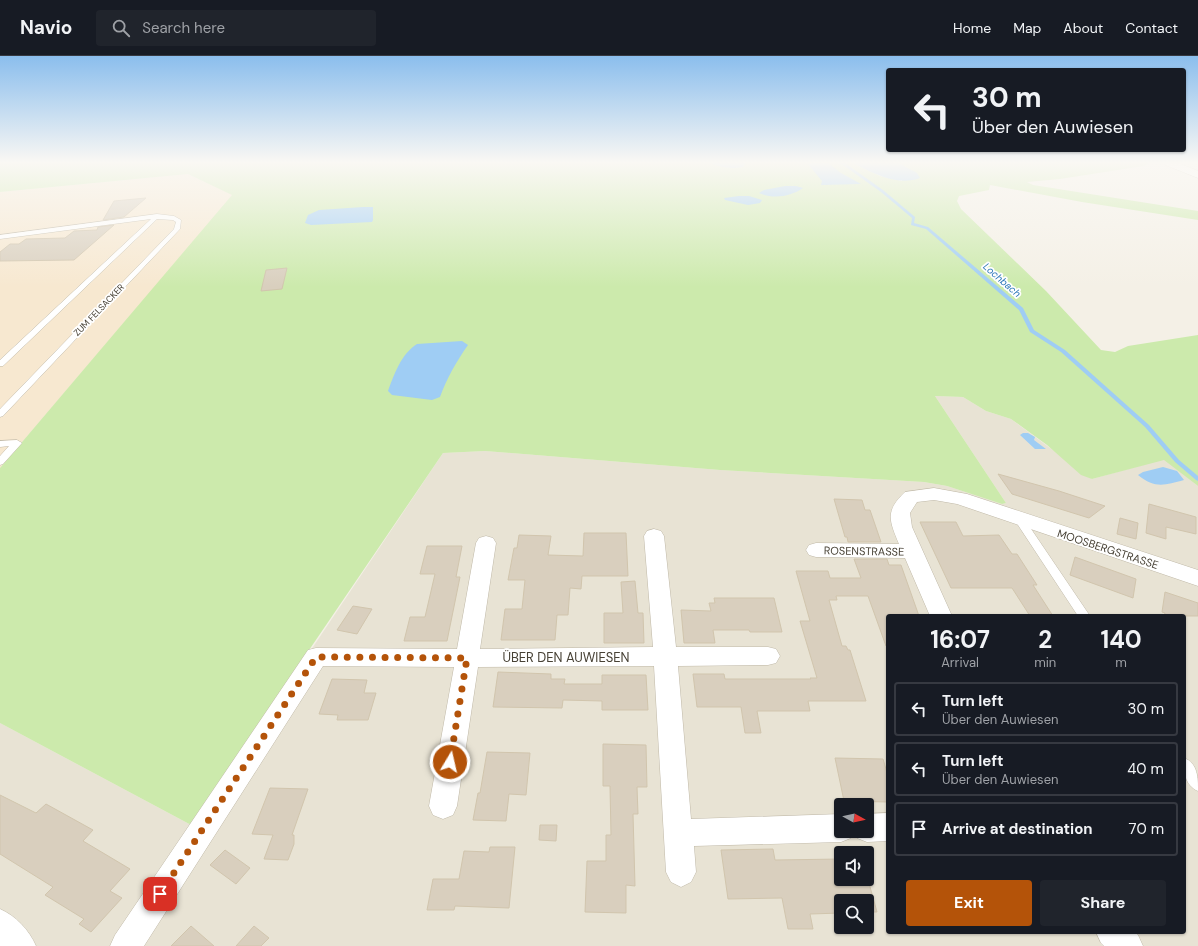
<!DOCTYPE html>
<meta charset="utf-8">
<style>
body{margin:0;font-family:"DM Sans",sans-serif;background:#20242c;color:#f1f3f6;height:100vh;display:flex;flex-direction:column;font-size:15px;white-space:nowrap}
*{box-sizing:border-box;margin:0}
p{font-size:13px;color:#9ea1a6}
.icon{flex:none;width:22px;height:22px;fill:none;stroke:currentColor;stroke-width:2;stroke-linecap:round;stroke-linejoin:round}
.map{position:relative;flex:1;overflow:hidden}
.drawer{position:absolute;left:886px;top:558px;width:300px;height:320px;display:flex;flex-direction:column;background:#171b24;border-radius:4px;box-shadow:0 1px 3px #0004}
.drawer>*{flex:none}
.banner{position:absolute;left:886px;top:12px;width:300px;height:84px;border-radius:4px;box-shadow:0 1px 3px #0004;background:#171b24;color:#f1f3f6;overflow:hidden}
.needle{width:26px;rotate:98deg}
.controls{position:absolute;left:834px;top:742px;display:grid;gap:8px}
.controls a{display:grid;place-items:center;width:40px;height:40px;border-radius:4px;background:#171b24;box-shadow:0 1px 3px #0004;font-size:20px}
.pin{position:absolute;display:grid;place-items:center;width:34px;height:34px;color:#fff;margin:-17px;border-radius:8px;box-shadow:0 2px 6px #0006}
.me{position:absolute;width:44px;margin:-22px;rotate:9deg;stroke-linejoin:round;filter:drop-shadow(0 0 3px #0008)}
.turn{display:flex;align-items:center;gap:14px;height:84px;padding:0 20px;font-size:18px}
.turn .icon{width:52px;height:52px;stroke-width:2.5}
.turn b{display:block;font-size:28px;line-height:34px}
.eta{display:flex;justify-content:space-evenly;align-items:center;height:68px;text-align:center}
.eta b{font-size:24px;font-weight:700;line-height:28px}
.primary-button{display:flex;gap:8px;margin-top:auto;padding:8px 20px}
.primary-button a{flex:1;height:46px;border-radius:4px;background:#b45309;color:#fff;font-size:16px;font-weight:700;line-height:46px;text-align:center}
.primary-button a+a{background:#20242c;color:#f1f3f6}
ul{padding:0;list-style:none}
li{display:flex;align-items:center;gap:12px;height:54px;margin:0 8px 6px;padding:0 12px;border:2px solid #363941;border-radius:4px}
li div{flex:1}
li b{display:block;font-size:15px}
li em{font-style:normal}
header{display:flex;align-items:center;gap:24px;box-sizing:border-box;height:56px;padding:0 20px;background:#171b24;border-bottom:1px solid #363941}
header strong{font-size:19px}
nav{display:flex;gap:22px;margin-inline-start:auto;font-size:14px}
.search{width:280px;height:36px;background:#20242c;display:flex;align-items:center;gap:10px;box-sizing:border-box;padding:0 14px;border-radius:4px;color:#9ea1a6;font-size:15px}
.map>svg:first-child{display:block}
.residential{fill:#e8e3d4;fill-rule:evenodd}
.commercial{fill:#f7e8d0}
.green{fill:#cceaac}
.water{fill:#9fcdf4}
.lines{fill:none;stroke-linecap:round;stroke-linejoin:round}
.stream{fill:#9fcdf4;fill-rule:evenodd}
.building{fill:#d9cfbe;stroke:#d1c5ad}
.service-casing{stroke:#c0b9a8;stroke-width:1}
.minor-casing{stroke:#c0b9a8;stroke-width:1}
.tertiary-casing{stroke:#c0b9a8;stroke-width:1}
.service{fill:#fff;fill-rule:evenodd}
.minor{fill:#fff;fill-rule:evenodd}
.tertiary{fill:#fff;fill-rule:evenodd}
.route{stroke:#b45309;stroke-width:7;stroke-dasharray:0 12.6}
.labels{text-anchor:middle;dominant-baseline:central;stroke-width:3.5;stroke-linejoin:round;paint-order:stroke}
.far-street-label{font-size:9px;fill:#474135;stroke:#fff}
.far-water-label{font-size:10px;font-style:italic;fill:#2875b8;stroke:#fff}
.street-label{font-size:11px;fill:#474135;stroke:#fff}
.near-street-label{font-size:13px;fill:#474135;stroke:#fff}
</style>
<header>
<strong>Navio</strong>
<div class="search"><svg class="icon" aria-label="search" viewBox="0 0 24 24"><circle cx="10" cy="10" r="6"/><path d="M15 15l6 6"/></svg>Search here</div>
<nav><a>Home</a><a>Map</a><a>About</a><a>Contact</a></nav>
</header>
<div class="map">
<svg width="1198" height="890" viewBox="0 0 1198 890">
<rect width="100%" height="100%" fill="#f4f0e6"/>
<path class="residential" d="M935,340L963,341L986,355L1011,363L1092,423L1164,403L1198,430V890H0V667L193,770L443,397L485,395L720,414L924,426L947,430L1002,448L1006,447ZM888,560H1184V876H888ZM841,749H867V775H841ZM841,797H867V823H841ZM841,845H867V871H841Z"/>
<polygon class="commercial" points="188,118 233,139 0,412 0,136"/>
<polygon class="green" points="0,106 851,106 880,120 902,125 906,111 897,106 1153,106 1143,110 1060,123 1027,126 1033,129 1198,155 1198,164 1082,146 990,129 989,134 959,140 957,145 961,153 1046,235 1101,294 1115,296 1128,290 1198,279 1198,430 1164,404 1092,423 1081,419 1047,389 1011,363 986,355 963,341 935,340 1006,447 1002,448 947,430 924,426 720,414 485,395 443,397 305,600 193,770 0,667 0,412 232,139 188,118 0,136"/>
<g class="water">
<path d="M709,106H744L745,108L743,111C731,113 720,112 709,106Z"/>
<path d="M851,106H897L917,117L920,122C897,131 871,116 851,106Z"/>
<polygon points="815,107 828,107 841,117 861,128 821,129 822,125 808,108"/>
<path d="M785,130H796L803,132C790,141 773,143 759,137L764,134Z"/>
<polygon points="739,140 749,140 762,144 760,147 748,149 725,144 724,142"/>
<polygon points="363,151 373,151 373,164 372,166 311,169 305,167 308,159 319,154"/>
<path d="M462,285L468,289C456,306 447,322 440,341L432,344L392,339L388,335C394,319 401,298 417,288Z"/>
<polygon points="1023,377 1028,377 1035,381 1034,384 1046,393 1035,393 1020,379"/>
<path d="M1163,411L1177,415L1184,424C1165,429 1155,433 1138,419L1143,416Z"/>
</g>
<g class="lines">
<polygon class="stream" points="836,106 845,107 883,134 915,161 914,167 928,171 1023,252 1034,274 1065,294 1149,369 1179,404 1198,420 1198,425 1196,424 1175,406 1145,371 1061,296 1030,276 1019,254 926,173 911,169 912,162 881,136 843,109"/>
</g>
<g class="building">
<polygon points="146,142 124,161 103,164 114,145"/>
<polygon points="114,169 74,204 0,205 0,196 10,188 19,188 26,183 65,182 74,175 97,174 98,171"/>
<polygon points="287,212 282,233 261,235 266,214"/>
<polygon points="998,418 1059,435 1105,450 1089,462 1012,438"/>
<polygon points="834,443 862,444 865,454 870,454 881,486 848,486 847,481 845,481"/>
<polygon points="1149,448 1196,461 1196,478 1166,471 1166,483 1146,477"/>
<polygon points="1120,462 1138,467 1136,483 1117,478"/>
<polygon points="920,466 956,466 963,480 999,479 1012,498 1017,498 1037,529 1033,529 1053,560 1030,560 1012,532 951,532"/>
<polygon points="584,477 626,477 628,520 582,520 581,533 570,532 568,559 557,559 555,584 501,584 505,553 522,553 525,524 508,524 514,492 517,492 519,479 551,480 548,499 583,500"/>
<polygon points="427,490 462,490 456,521 460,521 447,585 404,585 410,561 425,561 435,518 420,518"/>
<polygon points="1075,501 1136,523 1133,542 1070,519"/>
<polygon points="854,503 887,503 889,509 901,509 919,560 888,560 888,590 886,590 868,540 836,540 837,544 829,544 842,590 846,590 848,594 850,594 866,645 808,645 810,655 757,655 761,677 745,677 741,651 697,651 693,618 724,618 725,623 811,623 810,622 817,622 800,565 810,565 796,515 828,515 830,522 861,522"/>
<polygon points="635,525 638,557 643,557 644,587 604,587 604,557 623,557 621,526"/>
<polygon points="1165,536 1198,547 1198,560 1164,560 1165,557 1162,556"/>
<polygon points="714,542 774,542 782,576 750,576 749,574 713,574 715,587 684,587 681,554 711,555 709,547 715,547"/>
<polygon points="353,550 372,553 357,578 337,574"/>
<polygon points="498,616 551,618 551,623 565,623 564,628 602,628 602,619 646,619 648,654 602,654 602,645 563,644 562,652 493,651"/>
<polygon points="332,623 367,624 364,637 376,637 368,664 337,664 338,659 319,658"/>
<polygon points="603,688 646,689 647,731 637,731 638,758 633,758 635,830 626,829 626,857 585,856 587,805 606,805 606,779 611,779 610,730 603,730"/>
<polygon points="487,696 530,697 526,739 509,738 506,765 473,764 478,737 480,737"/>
<polygon points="835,702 883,703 888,720 888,746 844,745"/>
<polygon points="270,732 308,733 292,779 294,779 294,788 288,804 264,803 273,779 252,778"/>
<polygon points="0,739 36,757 46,748 93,774 83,785 130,813 110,835 122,842 91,876 79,868 84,863 45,839 53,831 0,798"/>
<polygon points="540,769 557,769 556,785 539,784"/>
<polygon points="490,791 515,791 509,852 455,850 454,854 427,854 433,823 459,823 464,795 489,796"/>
<polygon points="773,793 775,804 841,803 841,823 867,823 867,820 877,856 867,856 867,845 841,845 841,857 810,858 813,873 788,873 782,842 728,843 721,794"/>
<polygon points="225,794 250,812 236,828 210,809"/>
<polygon points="191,870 214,890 171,890"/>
<polygon points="254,870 269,882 261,890 236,890"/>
</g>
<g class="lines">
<defs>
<g id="service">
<polygon points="157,158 174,160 181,164 180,173 3,360 0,361 0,353 174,173 176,166 173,164 157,163 3,310 0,310 0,304 151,163 0,183 0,179"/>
<polygon points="17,384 22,387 3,408 0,409 0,400 9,390 0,391 0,385"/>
<polygon points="1019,460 1023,461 1090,560 1078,560 1014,463"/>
<path d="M1184,702C1198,707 1198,722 1198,735C1184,729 1184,715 1184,702Z"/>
</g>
<g id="minor">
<path d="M934,432L967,438L1198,514V530L957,448L934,444L917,446L910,457L912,471L952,560H930L905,502L816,501L809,499L806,494L809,489L816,487L899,488C889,464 885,455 905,436Z"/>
<polygon points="654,473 661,475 664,480 676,591 768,591 776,593 780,600 776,607 768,609 678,610 691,763 841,758 841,775 854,775 851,782 841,786 694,790 696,816 691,826 681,831 671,826 666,816 654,610 478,611 457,750 453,759 443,763 433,759 429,750 454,611 323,610 144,890 110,890 115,879 308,594 316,592 457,593 476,487 479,482 486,480 493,482 496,487 480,593 653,591 644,480 647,475"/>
<polygon points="888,757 888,785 867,786 857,782 854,775 867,775 867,758"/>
<path d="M0,853C16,860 29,874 36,890H0Z"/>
<polygon points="1096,876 1135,876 1138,879 1143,890 1104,890 1101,887"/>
</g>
<polygon id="tertiary" points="1162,106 1176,106 1198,115 1198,122 1163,108"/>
</defs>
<use href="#service" class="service-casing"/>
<use href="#minor" class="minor-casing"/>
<use href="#tertiary" class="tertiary-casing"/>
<use href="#service" class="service"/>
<use href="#minor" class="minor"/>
<use href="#tertiary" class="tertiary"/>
</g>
<linearGradient id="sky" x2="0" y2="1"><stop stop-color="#8bbeed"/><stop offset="0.46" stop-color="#faf8f4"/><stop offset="1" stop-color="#faf8f4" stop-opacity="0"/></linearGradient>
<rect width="1198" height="231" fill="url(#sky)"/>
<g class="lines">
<polyline class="route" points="160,838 316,601 467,602 450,706"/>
</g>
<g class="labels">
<g class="far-street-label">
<text transform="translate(99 254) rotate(-46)">ZUM FELSACKER</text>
</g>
<g class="far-water-label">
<text transform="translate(1002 224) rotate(41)">Lochbach</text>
</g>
<g class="street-label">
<text transform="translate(1108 493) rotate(18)">MOOSBERGSTRASSE</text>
<text transform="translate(864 495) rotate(1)">ROSENSTRASSE</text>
</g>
<g class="near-street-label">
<text x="566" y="601">ÜBER DEN AUWIESEN</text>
</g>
</g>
</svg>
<div class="controls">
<a><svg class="needle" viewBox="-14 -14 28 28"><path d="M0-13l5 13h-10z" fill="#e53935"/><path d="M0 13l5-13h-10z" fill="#9ea1a6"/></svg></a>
<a><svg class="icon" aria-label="sound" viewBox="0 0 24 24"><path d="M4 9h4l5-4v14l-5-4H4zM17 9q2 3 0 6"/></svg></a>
<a><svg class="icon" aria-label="search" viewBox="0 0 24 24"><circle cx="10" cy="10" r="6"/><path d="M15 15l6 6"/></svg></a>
</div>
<div class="pin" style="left:160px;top:838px;background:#d93025"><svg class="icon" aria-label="arrive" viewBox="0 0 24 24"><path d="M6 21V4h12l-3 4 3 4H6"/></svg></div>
<svg class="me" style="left:450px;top:706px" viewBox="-20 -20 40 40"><circle r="17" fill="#b45309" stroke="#fff" stroke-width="3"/><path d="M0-11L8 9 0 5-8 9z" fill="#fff"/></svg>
<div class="banner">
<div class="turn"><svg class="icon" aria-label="left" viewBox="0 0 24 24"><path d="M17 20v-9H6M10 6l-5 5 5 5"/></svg><div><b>30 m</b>Über den Auwiesen</div></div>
</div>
<section class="drawer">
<div class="eta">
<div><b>16:07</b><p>Arrival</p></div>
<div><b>2</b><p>min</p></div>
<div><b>140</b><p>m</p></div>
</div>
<ul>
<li><svg class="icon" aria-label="left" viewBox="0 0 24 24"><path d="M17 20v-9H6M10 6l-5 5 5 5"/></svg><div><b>Turn left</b><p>Über den Auwiesen</p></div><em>30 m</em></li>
<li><svg class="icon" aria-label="left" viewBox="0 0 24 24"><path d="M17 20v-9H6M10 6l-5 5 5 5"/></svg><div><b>Turn left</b><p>Über den Auwiesen</p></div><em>40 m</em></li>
<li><svg class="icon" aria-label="arrive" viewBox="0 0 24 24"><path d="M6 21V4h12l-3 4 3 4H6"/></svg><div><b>Arrive at destination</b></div><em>70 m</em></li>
</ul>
<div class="primary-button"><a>Exit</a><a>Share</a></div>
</section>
</div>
